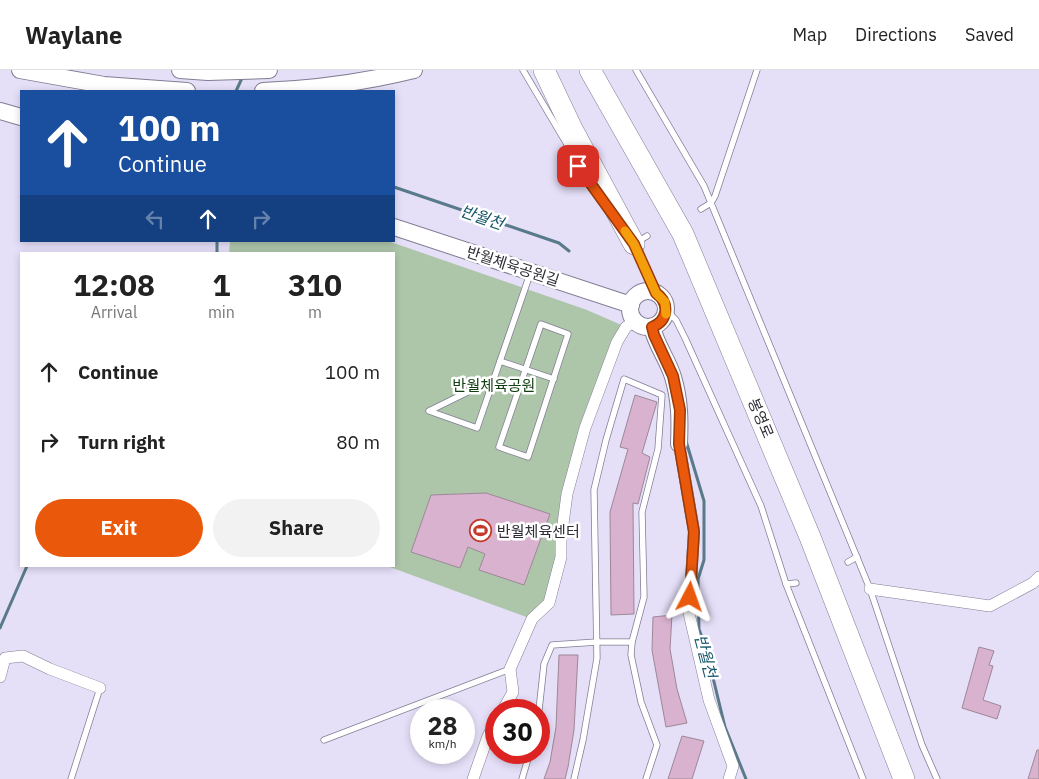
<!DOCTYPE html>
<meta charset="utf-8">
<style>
body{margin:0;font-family:"IBM Plex Sans","Noto Sans KR",sans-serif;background:#f2f2f2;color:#222;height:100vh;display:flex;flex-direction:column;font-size:19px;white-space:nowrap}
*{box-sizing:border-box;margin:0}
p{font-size:16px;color:#767676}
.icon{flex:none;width:28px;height:28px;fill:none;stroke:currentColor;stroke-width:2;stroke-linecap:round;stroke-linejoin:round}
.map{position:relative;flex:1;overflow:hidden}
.details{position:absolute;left:20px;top:182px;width:375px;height:315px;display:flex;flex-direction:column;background:#fff;border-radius:0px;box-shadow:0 2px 8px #0003}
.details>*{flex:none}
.banner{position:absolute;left:20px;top:20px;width:375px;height:152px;border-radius:0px;box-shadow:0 2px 8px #0003;background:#1a4fa0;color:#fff;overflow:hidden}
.speed{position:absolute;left:410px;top:629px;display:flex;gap:10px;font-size:25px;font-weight:700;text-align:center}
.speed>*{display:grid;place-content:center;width:65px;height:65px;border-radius:50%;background:#fff;box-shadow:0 2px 8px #0003;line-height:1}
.speed small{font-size:12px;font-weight:400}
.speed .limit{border:8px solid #d22;background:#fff;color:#111}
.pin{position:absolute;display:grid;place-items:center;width:42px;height:42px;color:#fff;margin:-21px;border-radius:10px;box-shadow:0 2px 8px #0006}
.me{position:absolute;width:55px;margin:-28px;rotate:4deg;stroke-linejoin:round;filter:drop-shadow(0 0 4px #0008)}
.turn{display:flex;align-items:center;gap:18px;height:105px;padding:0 15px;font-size:22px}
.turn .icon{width:65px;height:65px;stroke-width:2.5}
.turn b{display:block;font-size:35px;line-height:42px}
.lanes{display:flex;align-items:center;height:48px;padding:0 15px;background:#0003;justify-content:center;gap:25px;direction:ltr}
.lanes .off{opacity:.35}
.eta{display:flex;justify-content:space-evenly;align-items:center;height:85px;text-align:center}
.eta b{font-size:30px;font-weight:700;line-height:35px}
.action{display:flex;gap:10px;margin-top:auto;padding:10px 15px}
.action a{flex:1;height:58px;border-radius:30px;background:#ea580c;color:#fff;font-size:20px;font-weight:700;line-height:58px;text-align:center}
.action a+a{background:#f2f2f2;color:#222}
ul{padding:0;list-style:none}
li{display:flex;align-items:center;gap:15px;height:70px;padding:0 15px}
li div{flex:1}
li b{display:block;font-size:19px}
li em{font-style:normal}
header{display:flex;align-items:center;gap:30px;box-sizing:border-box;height:70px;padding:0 25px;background:#fff;border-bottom:1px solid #e0e0e0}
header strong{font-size:24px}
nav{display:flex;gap:28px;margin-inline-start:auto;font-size:18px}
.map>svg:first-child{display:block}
.green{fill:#adc6aa}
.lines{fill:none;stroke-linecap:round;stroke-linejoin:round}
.stream{stroke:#597a8a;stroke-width:3}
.building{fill:#d9b2cf;stroke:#9d8897}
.lane-casing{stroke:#827d93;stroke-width:7}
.street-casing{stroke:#827d93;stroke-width:12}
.secondary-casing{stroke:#827d93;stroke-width:18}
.highway-casing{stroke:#827d93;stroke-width:22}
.lane{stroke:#fff;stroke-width:5.5}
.street{stroke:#fff;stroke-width:11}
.secondary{stroke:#fff;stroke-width:16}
.highway{stroke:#fff;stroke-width:21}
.route-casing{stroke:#983908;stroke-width:12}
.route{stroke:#ea580c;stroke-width:9}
.slow{stroke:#f59e0b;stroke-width:9}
.labels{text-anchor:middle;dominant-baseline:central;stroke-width:5;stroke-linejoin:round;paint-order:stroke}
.street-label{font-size:15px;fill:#2f2d36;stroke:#fff}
.park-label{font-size:15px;fill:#123f11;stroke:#fff}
.poi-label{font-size:15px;fill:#2f2d36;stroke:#fff;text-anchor:start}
.water-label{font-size:16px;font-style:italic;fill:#16566b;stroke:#fff}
</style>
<header>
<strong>Waylane</strong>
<nav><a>Map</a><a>Directions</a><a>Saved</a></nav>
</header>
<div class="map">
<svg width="1039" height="709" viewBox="0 0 1039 709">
<rect width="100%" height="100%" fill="#e5dff8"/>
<polygon class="green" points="230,171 388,171 587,240 626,257 585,358 549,533 532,549 387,496 394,496 394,184 229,184"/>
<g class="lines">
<g class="stream">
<polyline points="236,21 243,6"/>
<polyline points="394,117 559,173 569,181"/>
<polyline points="217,184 217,171"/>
<polyline points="686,371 704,431 704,490 698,509 699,559 706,579 725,657 746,709"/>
<polyline points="0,558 27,496"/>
</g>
</g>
<g class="building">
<polygon points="635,325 657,332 642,383 650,387 638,434 633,433 634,544 611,545 610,442 628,379 620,377"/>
<polygon points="486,423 550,444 524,515 479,500 485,484 468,477 460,498 411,482 431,425"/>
<polygon points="672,545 670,579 677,619 687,653 666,657 652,580 653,547"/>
<polygon points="979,577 994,581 989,595 993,596 983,630 1001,636 997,649 962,638"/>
<polygon points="559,585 578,585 574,660 568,697 565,709 544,709 550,692 556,657"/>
<polygon points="682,666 704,671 692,709 668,709"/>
<polygon points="1037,680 1039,680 1039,709 1028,709"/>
</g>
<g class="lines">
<defs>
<g id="lane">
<polyline points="523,0 587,108"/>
<polyline points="636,0 704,116 870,519 922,675 937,709"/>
<polyline points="701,139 711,133 715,126 757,0"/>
<polyline points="637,172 647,166"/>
<polyline points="635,177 656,223"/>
<polyline points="666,240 676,250 685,268 761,436 786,514 863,709"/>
<polygon points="541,254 568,264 528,387 499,377"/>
<polyline points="500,291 554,309"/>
<polyline points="494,309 429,341 477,358 530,204"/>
<polyline points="848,492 857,487"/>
<polyline points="786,514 796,513"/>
<polyline points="539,640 544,594 552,575 597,572 632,572 631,585 641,632 657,675 646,709"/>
<polyline points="324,670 510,599"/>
<polyline points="71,709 100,618"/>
<polyline points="522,709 530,682"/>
<polyline points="574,709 583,670 597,588 594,420 606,370 624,309 662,325 658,379 642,442 644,527 632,572"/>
</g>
<g id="street">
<polyline points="679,374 694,461 689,543 709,630 733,696 729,709"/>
<polyline points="870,519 990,536 1033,513 1039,507"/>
<polyline points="0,607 5,588 23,586 50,599 100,618"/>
<polyline points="503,640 513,622 510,599 532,549 549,533 561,487 561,469 567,424 585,358 617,272 626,257 635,251"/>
<polyline points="473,709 488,666 496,651"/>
</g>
<g id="secondary">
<polyline points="20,0 104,15 187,21"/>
<polyline points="180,0 208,2 269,0"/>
<path d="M263,21C314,19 365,12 414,0"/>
<polyline points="0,41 21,47"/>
<polyline points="394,157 631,235"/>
<circle cx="648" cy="239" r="18"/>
<path d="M652,257C656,275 668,290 673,307C680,330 680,351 679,374"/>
</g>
<g id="highway">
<polyline points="544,0 572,59 634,174"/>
<polyline points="590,0 683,164 810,467 904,709"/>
</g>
</defs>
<use href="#lane" class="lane-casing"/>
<use href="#street" class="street-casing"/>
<use href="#secondary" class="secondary-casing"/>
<use href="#highway" class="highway-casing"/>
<use href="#lane" class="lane"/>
<use href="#street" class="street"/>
<use href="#secondary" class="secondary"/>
<use href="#highway" class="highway"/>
</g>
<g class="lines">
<defs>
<path id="route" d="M578,96L634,174L656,223C670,233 668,251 652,257L654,265L673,306L680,340L679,374L694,462L690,527"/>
</defs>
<use href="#route" class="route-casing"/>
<use href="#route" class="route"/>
<polyline class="slow" points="625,161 634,174 656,223 665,232 666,244"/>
</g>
<defs>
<symbol id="stadium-ring" viewBox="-11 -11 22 22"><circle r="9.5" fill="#fff" stroke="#c5382b" stroke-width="1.5"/><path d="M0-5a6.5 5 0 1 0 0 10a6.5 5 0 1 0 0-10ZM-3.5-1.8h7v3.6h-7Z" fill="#c5382b"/></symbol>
</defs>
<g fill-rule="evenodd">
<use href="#stadium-ring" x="468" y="448" width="25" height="25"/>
</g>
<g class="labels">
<g class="street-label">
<text transform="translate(513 196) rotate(18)">반월체육공원길</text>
<text transform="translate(761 348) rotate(67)">봉영로</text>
</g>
<g class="park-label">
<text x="494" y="315">반월체육공원</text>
</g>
<g class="poi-label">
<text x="497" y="461">반월체육센터</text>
</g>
<g class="water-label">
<text transform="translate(482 147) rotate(19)">반월천</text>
<text transform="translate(706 586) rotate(75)">반월천</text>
</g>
</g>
</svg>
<div class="speed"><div>28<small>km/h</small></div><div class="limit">30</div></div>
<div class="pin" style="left:578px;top:96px;background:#d93025"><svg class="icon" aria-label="arrive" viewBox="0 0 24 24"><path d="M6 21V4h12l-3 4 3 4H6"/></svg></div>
<svg class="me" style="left:690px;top:527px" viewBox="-20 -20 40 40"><path d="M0-17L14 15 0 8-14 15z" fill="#ea580c" stroke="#fff" stroke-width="4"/></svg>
<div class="banner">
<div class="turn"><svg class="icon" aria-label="ahead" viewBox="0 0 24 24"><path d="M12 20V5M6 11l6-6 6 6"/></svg><div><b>100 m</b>Continue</div></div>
<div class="lanes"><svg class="icon off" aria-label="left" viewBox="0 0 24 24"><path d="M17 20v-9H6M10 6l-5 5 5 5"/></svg><svg class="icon" aria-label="ahead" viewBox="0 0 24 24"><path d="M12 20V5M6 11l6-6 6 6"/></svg><svg class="icon off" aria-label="right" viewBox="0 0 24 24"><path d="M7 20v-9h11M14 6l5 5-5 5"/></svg></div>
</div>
<section class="details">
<div class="eta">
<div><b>12:08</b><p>Arrival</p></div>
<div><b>1</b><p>min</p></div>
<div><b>310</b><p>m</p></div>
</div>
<ul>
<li><svg class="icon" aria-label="ahead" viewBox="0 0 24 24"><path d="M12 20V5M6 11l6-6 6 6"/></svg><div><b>Continue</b></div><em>100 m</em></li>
<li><svg class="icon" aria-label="right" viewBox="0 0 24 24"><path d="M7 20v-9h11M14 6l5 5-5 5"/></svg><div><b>Turn right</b></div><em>80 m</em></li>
</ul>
<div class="action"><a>Exit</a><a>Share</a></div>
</section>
</div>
